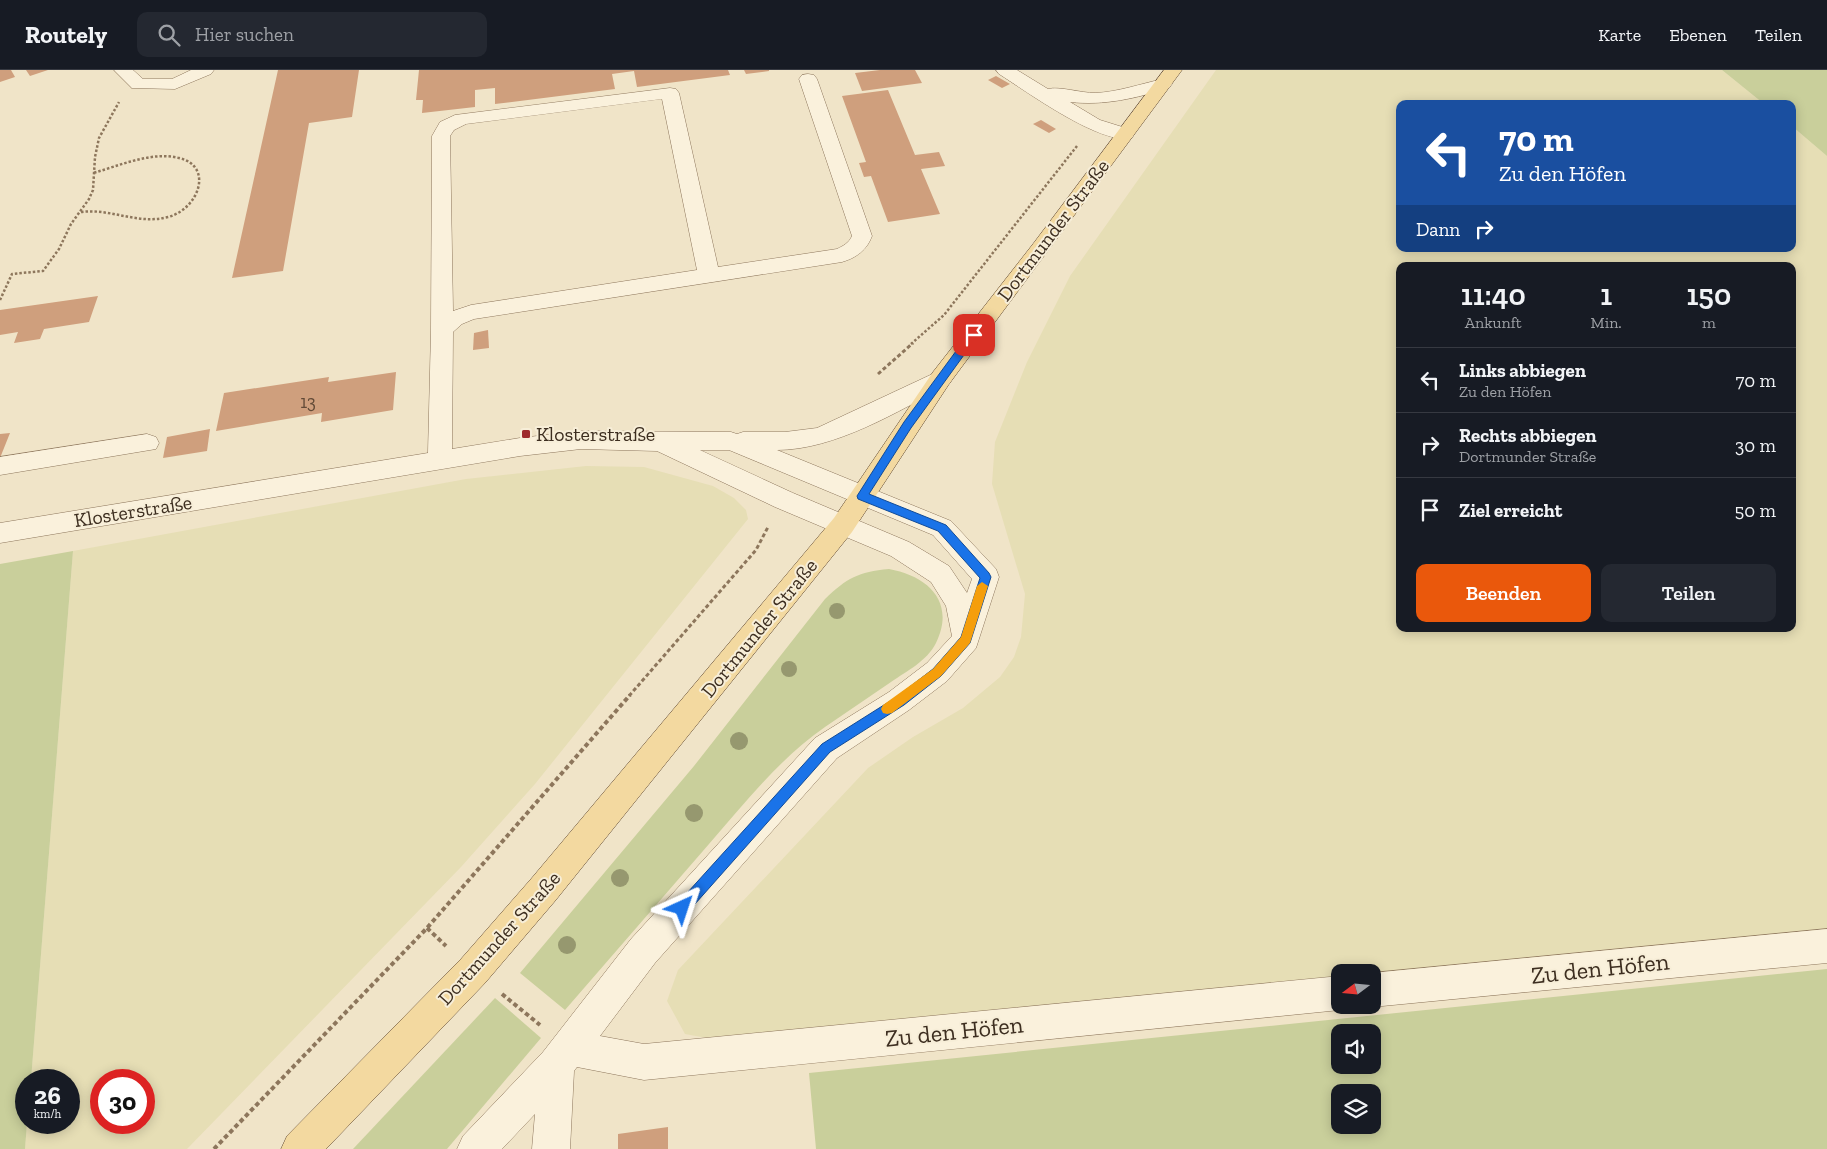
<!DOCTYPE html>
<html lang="de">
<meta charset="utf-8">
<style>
body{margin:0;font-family:"Zilla Slab",serif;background:#242831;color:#f1f3f6;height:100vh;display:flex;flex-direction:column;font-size:19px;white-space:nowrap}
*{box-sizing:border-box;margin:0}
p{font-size:16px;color:#9ea1a6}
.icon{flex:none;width:28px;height:28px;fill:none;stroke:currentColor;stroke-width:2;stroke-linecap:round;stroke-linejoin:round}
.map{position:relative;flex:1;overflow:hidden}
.side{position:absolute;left:1396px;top:192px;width:400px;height:370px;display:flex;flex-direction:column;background:#171b24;border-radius:10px;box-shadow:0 2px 12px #0003}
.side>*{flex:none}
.hud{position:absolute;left:1396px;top:30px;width:400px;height:152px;border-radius:10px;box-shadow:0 2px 12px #0003;background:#1a4fa0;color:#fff;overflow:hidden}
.needle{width:32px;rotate:254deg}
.tools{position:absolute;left:1331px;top:894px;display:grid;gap:10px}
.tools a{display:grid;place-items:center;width:50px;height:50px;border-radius:10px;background:#171b24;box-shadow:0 2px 12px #0003;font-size:25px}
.speed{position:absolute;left:15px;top:999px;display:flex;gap:10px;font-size:25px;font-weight:700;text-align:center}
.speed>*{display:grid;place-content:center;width:65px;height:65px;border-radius:50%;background:#171b24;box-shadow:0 2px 12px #0003;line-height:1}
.speed small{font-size:12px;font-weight:400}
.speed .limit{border:8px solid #d22;background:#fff;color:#111}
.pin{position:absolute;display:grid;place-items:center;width:42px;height:42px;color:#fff;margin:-21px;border-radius:10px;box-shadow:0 2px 8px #0006}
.me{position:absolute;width:55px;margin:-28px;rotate:42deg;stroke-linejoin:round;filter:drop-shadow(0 0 4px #0008)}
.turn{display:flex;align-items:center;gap:18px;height:105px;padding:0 20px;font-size:22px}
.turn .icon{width:65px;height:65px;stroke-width:2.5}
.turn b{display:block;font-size:35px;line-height:42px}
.then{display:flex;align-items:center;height:48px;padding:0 20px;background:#0003;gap:10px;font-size:19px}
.eta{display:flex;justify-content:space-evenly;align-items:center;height:85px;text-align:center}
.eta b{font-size:30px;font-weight:600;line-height:35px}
.button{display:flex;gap:10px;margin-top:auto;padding:10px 20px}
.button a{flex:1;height:58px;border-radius:10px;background:#ea580c;color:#fff;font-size:20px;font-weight:600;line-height:58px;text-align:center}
.button a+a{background:#242831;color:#f1f3f6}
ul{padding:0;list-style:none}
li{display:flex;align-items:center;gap:15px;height:65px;padding:0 20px;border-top:1px solid #363941}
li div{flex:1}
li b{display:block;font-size:19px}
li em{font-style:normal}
header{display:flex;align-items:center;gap:30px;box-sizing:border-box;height:70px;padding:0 25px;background:#171b24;border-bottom:1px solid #363941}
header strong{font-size:24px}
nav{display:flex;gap:28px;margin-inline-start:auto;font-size:18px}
.search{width:350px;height:45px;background:#242831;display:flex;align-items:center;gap:12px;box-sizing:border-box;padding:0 18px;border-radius:10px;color:#9ea1a6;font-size:19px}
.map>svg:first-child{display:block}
.farmland{fill:#e6deb5;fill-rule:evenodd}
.green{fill:#c9cf9b;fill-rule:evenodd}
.building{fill:#cf9f7d}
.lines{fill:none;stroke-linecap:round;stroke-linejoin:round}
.minor-casing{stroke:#8d765c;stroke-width:1}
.major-casing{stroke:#5b4430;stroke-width:1}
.path-far2{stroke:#8d765c;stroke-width:2.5;stroke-dasharray:2.5 2;stroke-linecap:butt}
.path-far1{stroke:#8d765c;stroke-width:3;stroke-dasharray:4 2.5;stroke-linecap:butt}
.path{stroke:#8d765c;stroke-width:4;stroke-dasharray:4.5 3;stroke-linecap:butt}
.minor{fill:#faf1dc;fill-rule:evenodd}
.major{fill:#f3d9a0;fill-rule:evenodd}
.tree{fill:#96986f}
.route{fill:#1a73e8;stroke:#114b97}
.slow{fill:#f59e0b}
.poi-dot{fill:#9e2a2b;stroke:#f7eed8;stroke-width:2}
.labels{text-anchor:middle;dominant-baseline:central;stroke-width:4;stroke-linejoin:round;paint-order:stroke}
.number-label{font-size:18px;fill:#624a37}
.street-label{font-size:20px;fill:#3d2e20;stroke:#f7eed8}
.poi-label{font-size:20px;fill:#3d2e20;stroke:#f7eed8;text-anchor:start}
.near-street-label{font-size:24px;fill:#3d2e20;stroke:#f7eed8}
</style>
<header>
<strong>Routely</strong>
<div class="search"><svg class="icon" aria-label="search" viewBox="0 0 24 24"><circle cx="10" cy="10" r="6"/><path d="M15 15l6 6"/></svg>Hier suchen</div>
<nav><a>Karte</a><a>Ebenen</a><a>Teilen</a></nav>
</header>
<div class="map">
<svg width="1827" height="1079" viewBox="0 0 1827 1079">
<rect width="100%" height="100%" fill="#f0e4c8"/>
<g class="farmland">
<path d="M1216,0H1722L1764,34H1400V179H1792L1793,57L1827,86V862L1373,905L1372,902H1340V908L712,969L685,964L667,931L678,900L868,698L913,667L963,638L1000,607L1014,587L1021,567L1025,524L992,414L995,372L1027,292L1070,206ZM1400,196H1792V559H1400Z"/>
<path d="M586,396L644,397L713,416L734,428L746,440L748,449L535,714L461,797L187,1079H25L27,1053L69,1052V1010H31L73,481L466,409ZM101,1010H144V1052H101Z"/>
</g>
<g class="green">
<polygon points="1722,0 1827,0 1827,86 1793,57 1792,34 1764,34"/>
<polygon points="73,481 31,1010 26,1010 27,1053 25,1079 0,1079 0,494"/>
<path d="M889,499C928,506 956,532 936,573C927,591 907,601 891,612C869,627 847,642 825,657C780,688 745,733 709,774C661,829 613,885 565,940L520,903L694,696L825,529C847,508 858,502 889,499Z"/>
<path d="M1827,899V1079H816L809,1003ZM1372,962V995H1340V962ZM1372,1022V1055H1340V1022Z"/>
<polygon points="495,928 541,968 447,1079 353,1079"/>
</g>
<g class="building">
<polygon points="0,0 11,0 15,7 0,12"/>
<polygon points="26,0 48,0 30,6"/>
<polygon points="278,0 359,0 352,47 309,53 283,201 232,208"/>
<polygon points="419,0 728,0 730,5 637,17 634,1 612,4 615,19 495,34 495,18 475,20 475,37 422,43 423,30 416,30"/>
<polygon points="744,0 769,0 769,1 746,4"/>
<polygon points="880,0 915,0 922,13 862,21 855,3"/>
<polygon points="996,6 1010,14 1002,18 988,10"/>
<polygon points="888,20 915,85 939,82 945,96 921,99 940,144 888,152 871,106 864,107 859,93 866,92 842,26"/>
<polygon points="1041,50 1056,59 1049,63 1033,54"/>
<polygon points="98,226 89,252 44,259 40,269 14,273 18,262 0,265 0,240"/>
<polygon points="488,260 489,278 473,280 474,263"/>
<polygon points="396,302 393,340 321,352 322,343 216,361 224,323 329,307 328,312"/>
<polygon points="210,359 207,381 163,388 167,367"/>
<polygon points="10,363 0,388 0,364"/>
<polygon points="668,1057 668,1079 618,1079 618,1064"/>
</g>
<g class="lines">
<defs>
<g id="minor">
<polygon points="114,0 133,0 143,9 172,9 191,0 214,0 211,4 175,19 132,18"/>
<path d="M996,0H1017L1048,19C1059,16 1081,23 1095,23C1118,22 1140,14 1163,9L1169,10L1172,14L1169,18C1137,28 1104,36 1070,32L1100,50L1132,60L1134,64L1132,68C1101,76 1026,21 999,4Z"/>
<path d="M808,4L814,5L817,9L872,166C867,180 856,188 842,192L474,249L462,254L453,262L452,379L520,368L581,361L731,362L737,364L743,362H785L817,358L941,300L949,302L953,308L949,314C899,341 835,380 777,380L951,451L996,499L999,507L976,578L947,611L909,640L837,688L655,893L600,966L644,974L1340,906V935H1352L1340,940L644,1010L577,997L574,1001L570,1079H532L535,1044L502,1079H457L463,1066L543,982L631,869L815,668L889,622L927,593L952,566L946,536L931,512L891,486L775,437L657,381L581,379L520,386L0,473V453L428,383L431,261L432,66L440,52L455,45L670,18L676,19L679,23L718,197L837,179C843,176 849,173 852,166L799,9L802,5ZM662,29L697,200L471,235L453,241L450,66L454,60L466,54ZM700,380H729L933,465L972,509L967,523L949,496L909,472L793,423Z"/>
<polygon points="147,364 156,367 159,373 156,379 0,405 0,387"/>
<polygon points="1827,859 1827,893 1372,937 1367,935 1372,935 1372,903"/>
</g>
<polygon id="major" points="1164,0 1182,0 949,314 852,462 555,831 485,913 326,1079 281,1079 287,1066 461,889 531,809 834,448 933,302 1033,174"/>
</defs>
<use href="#minor" class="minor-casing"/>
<use href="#major" class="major-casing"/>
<g class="path-far2">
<path d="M81,142C111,138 137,155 168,147C199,139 214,96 179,88C151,81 119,96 93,103"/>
<polyline points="0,230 12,204 43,201 59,179 71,154 89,129 93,120 95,87 99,68 119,32"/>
<polyline points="911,274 944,245 1077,76"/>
</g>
<g class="path-far1">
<polyline points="878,304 913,273"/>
<polyline points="629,626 756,480 768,457"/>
</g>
<g class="path">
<polyline points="427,858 446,876"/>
<polyline points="502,924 540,955"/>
<polyline points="214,1079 427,858 630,625"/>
</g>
<use href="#minor" class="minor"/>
<use href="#major" class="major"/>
</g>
<g class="tree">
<circle cx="837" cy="541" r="8"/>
<circle cx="789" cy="599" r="8"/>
<circle cx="739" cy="671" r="9"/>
<circle cx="694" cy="743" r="9"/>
<circle cx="620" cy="808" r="9"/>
<circle cx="567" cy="875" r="9"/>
</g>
<polygon class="route" points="974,261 977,262 977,267 911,358 869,424 946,455 989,503 991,507 970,573 941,606 904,635 830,682 687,843 682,845 678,843 676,838 678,833 822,674 895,628 933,599 961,567 980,508 938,461 858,429 857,426 904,352 970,262"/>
<polygon class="slow" points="982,512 988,516 970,573 941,606 892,643 887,644 883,643 881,639 883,635 933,599 961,567 977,516"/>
<rect class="poi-dot" x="521" y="359" width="10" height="10" rx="2.5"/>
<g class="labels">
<g class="number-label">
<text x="308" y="332">13</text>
</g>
<g class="street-label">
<text transform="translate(1053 160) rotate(-53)">Dortmunder Straße</text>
<text transform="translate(133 441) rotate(-9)">Klosterstraße</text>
<text transform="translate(759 558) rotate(-51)">Dortmunder Straße</text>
<text transform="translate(499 868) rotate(-48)">Dortmunder Straße</text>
</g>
<g class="poi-label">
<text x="536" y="364">Klosterstraße</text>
</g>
<g class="near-street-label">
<text transform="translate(1600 898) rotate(-6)">Zu den Höfen</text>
<text transform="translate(954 961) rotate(-6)">Zu den Höfen</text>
</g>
</g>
</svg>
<div class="tools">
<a><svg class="needle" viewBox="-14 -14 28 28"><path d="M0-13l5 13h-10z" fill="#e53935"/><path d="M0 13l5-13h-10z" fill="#9ea1a6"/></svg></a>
<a><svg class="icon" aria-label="sound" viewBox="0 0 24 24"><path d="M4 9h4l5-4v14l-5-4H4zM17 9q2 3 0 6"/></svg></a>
<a><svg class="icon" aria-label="layers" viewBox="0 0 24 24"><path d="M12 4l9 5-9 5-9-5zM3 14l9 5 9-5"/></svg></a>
</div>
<div class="speed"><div>26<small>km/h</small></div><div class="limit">30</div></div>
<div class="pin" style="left:974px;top:265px;background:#d93025"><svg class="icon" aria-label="arrive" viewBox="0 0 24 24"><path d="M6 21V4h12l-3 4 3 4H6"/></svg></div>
<svg class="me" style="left:682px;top:838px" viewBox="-20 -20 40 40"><path d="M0-17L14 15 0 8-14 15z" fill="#1a73e8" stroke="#fff" stroke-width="4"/></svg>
<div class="hud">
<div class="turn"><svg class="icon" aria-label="left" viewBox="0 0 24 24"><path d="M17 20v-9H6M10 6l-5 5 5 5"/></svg><div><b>70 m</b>Zu den Höfen</div></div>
<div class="then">Dann<svg class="icon" aria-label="right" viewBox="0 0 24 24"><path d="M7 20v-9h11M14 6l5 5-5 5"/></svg></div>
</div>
<section class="side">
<div class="eta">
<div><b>11:40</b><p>Ankunft</p></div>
<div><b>1</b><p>Min.</p></div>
<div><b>150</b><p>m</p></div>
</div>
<ul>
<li><svg class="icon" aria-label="left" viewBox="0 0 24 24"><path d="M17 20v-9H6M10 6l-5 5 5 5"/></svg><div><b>Links abbiegen</b><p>Zu den Höfen</p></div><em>70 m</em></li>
<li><svg class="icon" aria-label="right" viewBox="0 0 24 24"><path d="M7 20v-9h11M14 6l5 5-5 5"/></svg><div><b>Rechts abbiegen</b><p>Dortmunder Straße</p></div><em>30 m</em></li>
<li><svg class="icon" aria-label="arrive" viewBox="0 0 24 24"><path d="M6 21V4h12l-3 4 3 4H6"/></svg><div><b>Ziel erreicht</b></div><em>50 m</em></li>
</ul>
<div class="button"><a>Beenden</a><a>Teilen</a></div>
</section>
</div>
